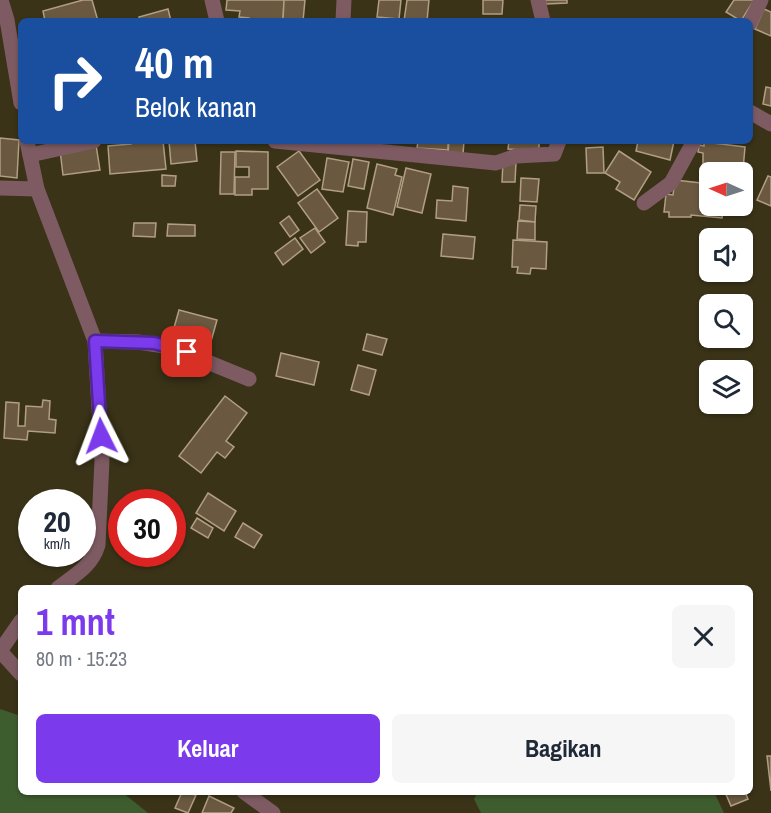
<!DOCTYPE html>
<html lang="id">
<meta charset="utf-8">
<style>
body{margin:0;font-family:"Archivo Narrow",sans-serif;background:#f6f6f7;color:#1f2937;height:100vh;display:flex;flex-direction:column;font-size:22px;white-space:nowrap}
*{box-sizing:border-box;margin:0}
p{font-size:20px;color:#747a83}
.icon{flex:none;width:33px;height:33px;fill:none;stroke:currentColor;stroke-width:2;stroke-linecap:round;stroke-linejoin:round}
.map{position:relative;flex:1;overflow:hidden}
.side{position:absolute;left:18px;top:585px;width:735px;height:210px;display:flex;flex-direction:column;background:#fff;border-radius:9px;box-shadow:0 2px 4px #0004}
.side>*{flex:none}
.top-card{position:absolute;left:18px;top:18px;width:735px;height:126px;border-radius:9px;box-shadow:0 2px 4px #0004;background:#1a4fa0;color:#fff;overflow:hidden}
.needle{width:39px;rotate:273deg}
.controls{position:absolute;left:699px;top:162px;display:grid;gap:12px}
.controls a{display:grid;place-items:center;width:54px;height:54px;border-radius:9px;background:#fff;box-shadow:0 2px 4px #0004;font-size:30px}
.speed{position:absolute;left:18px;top:489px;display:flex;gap:12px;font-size:30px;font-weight:700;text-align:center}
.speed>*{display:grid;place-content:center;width:78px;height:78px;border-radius:50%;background:#fff;box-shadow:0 2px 4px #0004;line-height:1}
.speed small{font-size:15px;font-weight:400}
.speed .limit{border:9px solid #d22;background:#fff;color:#111}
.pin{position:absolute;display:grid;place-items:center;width:51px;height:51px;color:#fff;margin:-26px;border-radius:12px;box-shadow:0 3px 9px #0006}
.me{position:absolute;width:66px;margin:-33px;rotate:357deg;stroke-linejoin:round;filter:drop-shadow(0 0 4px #0008)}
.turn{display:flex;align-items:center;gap:21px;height:126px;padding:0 18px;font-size:27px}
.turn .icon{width:78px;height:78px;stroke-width:2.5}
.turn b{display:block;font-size:42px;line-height:51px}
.round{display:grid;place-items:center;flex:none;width:63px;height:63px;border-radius:9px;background:#f6f6f7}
.headline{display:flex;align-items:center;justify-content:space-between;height:102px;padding:0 18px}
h1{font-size:36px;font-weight:800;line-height:45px;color:#7c3aed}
.action{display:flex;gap:12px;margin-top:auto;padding:12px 18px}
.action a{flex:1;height:69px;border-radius:9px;background:#7c3aed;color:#fff;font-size:24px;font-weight:800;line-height:69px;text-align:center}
.action a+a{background:#f6f6f7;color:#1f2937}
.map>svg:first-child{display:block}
.green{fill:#3e5d2e}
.building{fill:#6a5940;stroke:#b19e83;stroke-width:1.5}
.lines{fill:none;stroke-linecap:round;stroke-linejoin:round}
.minor{stroke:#7e5b63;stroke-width:15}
.route-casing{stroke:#51269a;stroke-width:15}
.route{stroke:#7c3aed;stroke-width:10}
</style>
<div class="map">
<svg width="771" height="813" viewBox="0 0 771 813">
<rect width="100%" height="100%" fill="#3a3318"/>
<g class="green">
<polygon points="0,709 21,716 21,792 122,792 148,813 0,813"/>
<polygon points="478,792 714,792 724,813 481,813 474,799"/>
</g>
<g class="building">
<polygon points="83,0 92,0 98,21 45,21 43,11"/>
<polygon points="227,0 284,0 283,21 249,21 249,18 239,17 240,11 226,10"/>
<polygon points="284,0 305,0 303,21 283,21"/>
<polygon points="379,0 401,0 399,19 377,17"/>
<polygon points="407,0 429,0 427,21 404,21"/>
<polygon points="483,0 503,0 502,14 483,14"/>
<polygon points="545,0 567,0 567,3 546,4"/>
<polygon points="734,0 754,0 741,21 726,12"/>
<polygon points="168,9 171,21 140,21 139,17"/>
<polygon points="764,9 771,12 771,36 755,29"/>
<polygon points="766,87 771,88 771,106 763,104"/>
<polygon points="0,138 19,140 17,178 0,176"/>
<polygon points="131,141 163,141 166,169 110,174 108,146 131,144"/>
<polygon points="169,141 195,141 197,161 171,164"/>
<polygon points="418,141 448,141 448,150 417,148"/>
<polygon points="449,141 464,141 463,154 448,153"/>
<polygon points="509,141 539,141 539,151 508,149"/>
<polygon points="638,141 674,141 670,160 636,151"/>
<polygon points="704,142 745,147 743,170 717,167 716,171 703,170 703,153 698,152 699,145 704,146"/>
<polygon points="96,145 100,170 63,175 60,150"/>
<polygon points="603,147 604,173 587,173 586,148"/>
<polygon points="236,151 268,152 268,189 252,189 252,195 235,195 235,177 249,177 249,167 236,167"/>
<polygon points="299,151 320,180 298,196 277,167"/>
<polygon points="619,151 651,172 634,200 616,189 620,182 605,173"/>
<polygon points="221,152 235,152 234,194 220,194"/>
<polygon points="327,158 349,162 343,192 322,189"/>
<polygon points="353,159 369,162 364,189 348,186"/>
<polygon points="503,161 516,162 515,182 502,182"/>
<polygon points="377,164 397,169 395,175 402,177 393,215 367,208"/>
<polygon points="406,168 431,174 422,213 397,207"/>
<polygon points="162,175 176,176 175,186 162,186"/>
<polygon points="768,176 771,177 771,206 757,200"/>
<polygon points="521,178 539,179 537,202 520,201"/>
<polygon points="675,180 710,184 710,206 736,206 736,211 723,209 722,218 691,215 691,217 669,217 669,212 664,212 666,194 673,195"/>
<polygon points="453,186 468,188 466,221 436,218 437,200 452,201"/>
<polygon points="317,189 338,218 319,232 298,203"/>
<polygon points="520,205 536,206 535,222 519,220"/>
<polygon points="348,211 367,212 366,242 358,242 358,246 346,245"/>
<polygon points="289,216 299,230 290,237 280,223"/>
<polygon points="518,221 535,222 535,240 517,239"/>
<polygon points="134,223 156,223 155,237 133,236"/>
<polygon points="168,224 195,225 195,236 167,236"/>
<polygon points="315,228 325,242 311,253 300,238"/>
<polygon points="443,234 475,237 473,259 441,256"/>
<polygon points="295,238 303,249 283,265 275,253"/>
<polygon points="513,240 547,242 546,269 531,268 530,274 517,273 518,267 512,267"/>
<polygon points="179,310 217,320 208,352 170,342"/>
<polygon points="367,334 387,339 382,355 363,350"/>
<polygon points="281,353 319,362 314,385 276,376"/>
<polygon points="358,365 376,370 369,395 351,390"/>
<polygon points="225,396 247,413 226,441 234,447 225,458 217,452 201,473 179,456"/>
<polygon points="43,400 50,401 49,419 56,420 55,433 28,431 27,440 4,438 6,402 19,403 18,426 25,426 26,406 42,407"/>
<polygon points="208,493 236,511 224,531 196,513"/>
<polygon points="197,518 213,528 208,538 191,528"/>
<polygon points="243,523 262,535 254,548 235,537"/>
<polygon points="767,756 771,756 771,791"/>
<polygon points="182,792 196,795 188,813 175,808"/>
<polygon points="725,792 745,792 748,799 731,806"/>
<polygon points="209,796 234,808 231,813 202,813"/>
</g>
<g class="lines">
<g class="minor">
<polyline points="1,0 7,20 21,103"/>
<polyline points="212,0 217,21"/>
<polyline points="538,0 543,21"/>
<polyline points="343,21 344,0"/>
<polyline points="750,23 761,0"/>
<polyline points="750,112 771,124"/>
<path d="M27,141L37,189L95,341L102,460L98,545C92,566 75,575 58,588"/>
<polyline points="275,141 496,163 516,156 554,154 559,141"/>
<polyline points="30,155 94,141"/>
<polyline points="0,188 37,189"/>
<polyline points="644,203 671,183 694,141"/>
<polyline points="95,341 138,342 171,347 249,379"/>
<polyline points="21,621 0,651 21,674"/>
<polyline points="244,792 273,813"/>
</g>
</g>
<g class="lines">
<defs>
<polyline id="route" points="101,436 95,341 154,343 187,352"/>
</defs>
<use href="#route" class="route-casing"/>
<use href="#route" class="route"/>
</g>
</svg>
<div class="controls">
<a><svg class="needle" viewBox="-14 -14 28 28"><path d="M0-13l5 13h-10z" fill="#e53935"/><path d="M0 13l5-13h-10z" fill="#747a83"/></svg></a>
<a><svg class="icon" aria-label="sound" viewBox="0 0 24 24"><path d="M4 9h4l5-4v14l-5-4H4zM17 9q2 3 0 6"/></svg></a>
<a><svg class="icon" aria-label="search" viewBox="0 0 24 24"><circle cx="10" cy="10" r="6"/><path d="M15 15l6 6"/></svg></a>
<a><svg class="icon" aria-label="layers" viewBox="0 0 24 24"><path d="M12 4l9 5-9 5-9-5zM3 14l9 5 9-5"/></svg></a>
</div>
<div class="speed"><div>20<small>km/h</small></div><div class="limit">30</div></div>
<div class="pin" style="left:187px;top:352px;background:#d93025"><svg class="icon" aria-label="arrive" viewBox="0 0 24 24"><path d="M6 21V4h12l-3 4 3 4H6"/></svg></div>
<svg class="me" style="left:101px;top:436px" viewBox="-20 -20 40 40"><path d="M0-17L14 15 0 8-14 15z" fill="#7c3aed" stroke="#fff" stroke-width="4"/></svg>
<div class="top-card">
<div class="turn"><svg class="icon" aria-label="right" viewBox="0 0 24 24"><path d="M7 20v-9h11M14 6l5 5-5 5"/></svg><div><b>40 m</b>Belok kanan</div></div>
</div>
<section class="side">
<div class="headline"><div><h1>1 mnt</h1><p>80 m · 15:23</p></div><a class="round"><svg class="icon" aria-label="close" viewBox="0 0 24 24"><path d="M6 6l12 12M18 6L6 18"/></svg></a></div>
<div class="action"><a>Keluar</a><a>Bagikan</a></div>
</section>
</div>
